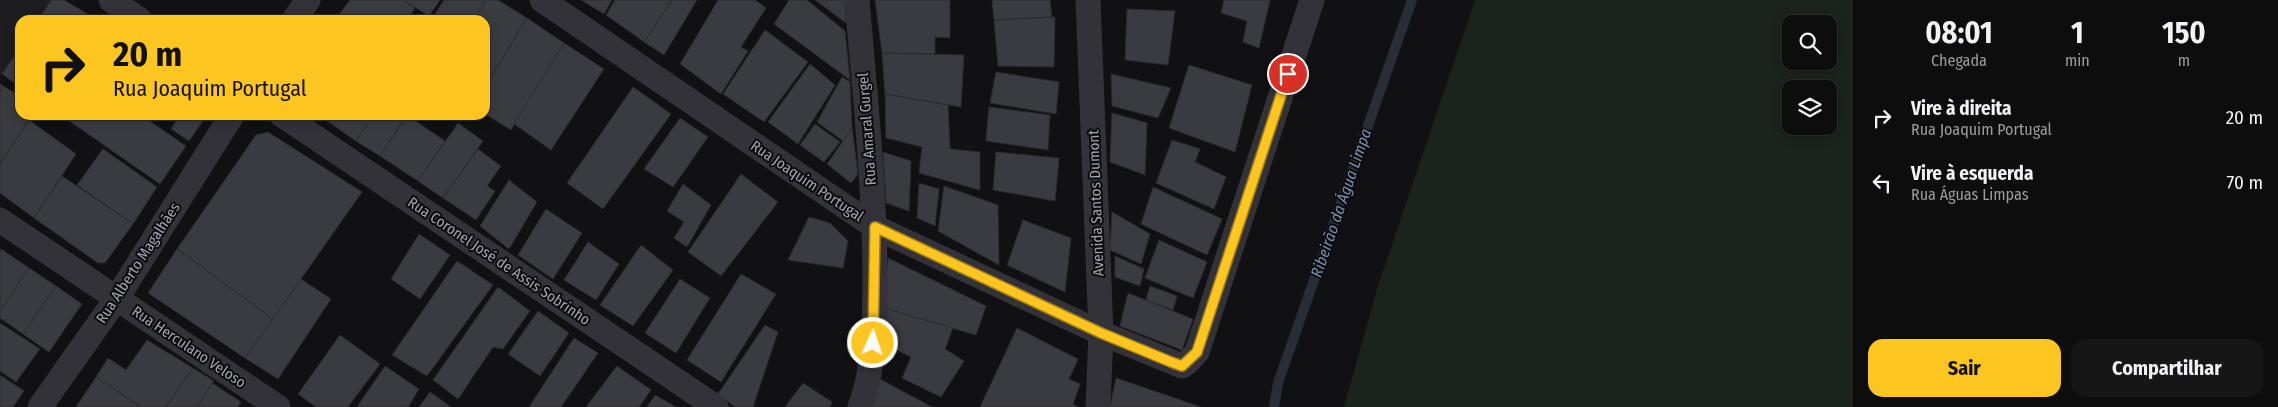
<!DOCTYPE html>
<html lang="pt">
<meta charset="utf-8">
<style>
body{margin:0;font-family:"Fira Sans Condensed",sans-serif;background:#161617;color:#f1f3f6;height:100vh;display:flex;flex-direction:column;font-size:19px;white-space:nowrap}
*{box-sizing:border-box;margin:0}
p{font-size:16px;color:#9a9c9e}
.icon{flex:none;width:28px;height:28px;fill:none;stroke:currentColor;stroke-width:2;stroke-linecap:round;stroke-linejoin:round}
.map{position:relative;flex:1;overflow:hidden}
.drawer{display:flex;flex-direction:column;background:#0d0d0e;width:425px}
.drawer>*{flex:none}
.top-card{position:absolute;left:15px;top:15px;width:475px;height:105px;border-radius:15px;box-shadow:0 2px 12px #0003,0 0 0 1px #2d2d2e;background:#fdc51f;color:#111;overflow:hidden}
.fabs{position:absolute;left:1782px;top:15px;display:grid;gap:10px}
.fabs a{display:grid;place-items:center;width:55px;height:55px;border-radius:10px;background:#0d0d0e;box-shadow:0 2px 12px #0003,0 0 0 1px #2d2d2e;font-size:25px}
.pin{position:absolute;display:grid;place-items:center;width:42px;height:42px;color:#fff;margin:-21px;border:2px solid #fff;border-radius:50%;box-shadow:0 1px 5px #0007}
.me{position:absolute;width:55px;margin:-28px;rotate:3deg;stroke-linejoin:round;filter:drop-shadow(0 0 4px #0008)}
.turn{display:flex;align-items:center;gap:18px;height:105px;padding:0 15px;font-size:22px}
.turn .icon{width:65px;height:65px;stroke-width:2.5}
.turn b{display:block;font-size:35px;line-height:42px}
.eta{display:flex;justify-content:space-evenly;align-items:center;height:85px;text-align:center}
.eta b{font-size:30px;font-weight:700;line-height:35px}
.button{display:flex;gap:10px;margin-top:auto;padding:10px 15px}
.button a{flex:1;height:58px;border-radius:15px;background:#fdc51f;color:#111;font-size:20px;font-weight:700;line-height:58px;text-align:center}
.button a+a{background:#161617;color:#f1f3f6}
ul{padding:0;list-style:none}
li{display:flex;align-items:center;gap:15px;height:65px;padding:0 15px}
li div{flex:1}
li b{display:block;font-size:19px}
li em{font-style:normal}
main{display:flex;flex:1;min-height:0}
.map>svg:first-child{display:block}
.built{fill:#1d1d20}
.green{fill:#1b231d;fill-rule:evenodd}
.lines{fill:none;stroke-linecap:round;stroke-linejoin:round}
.stream{stroke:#272e37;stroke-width:10}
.building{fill:#3a3b40;stroke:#2b2b2f}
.minor{stroke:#323238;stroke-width:25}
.route-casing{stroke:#a48014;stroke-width:12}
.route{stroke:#fdc51f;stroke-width:9}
.labels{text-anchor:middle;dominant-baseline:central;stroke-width:4;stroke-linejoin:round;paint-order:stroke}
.street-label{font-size:15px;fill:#a1a6b4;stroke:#0c0c0e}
.water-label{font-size:16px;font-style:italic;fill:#7591b2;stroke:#0c0c0e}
</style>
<main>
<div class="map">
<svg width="1853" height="407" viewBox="0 0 1853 407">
<rect width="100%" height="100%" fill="#111113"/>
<polygon class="built" points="0,0 51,0 38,20 20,20 20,47 0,77"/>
<path class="green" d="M1475,0H1853V407H1344L1377,289ZM1791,24H1829V61H1791ZM1791,89H1829V126H1791Z"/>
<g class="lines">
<polyline class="stream" points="1274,407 1278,383 1412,0"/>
</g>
<g class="building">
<polygon points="51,0 64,0 98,20 38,20"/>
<polygon points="350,0 403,0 415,8 407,20 335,20"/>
<polygon points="403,0 440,0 429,16"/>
<polygon points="444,0 486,0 474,20 431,20"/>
<polygon points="486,0 498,0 527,18 485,87 485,20 474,20"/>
<polygon points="581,0 612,0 604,14"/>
<polygon points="615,0 672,0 644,42 606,15"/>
<polygon points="672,0 697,0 664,55 644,42"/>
<polygon points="718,0 755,0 766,8 741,47 748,51 721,94 680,64"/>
<polygon points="789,0 807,0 845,31 850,80 774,24"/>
<polygon points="815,0 845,0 846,23"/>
<polygon points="875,0 950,0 950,38 935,37 935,54 882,53"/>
<polygon points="992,0 1050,0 1052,17 994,20"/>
<polygon points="1224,0 1270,0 1259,48 1243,42 1247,21 1221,13"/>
<polygon points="1127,9 1175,11 1168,65 1125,60"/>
<polygon points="1055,17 1054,67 998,66 994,20"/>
<polygon points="527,18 564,43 511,130 485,114 485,87"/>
<polygon points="765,30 808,62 764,122 723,94"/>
<polygon points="564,43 604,69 551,150 514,124"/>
<polygon points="20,47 20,87 2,74"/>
<polygon points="882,53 964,55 961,107 885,94"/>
<polygon points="810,64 835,85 798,144 768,122"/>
<polygon points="1189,65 1252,85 1235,152 1169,128"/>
<polygon points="996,72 1059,82 1056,114 990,103"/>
<polygon points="1111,74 1171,88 1158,118 1112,106"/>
<polygon points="842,77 850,82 852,128 843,141 817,122"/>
<polygon points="0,84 20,96 20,115 32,115 0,164"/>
<polygon points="633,87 671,114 603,209 567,183"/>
<polygon points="885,94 948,105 950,149 980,152 980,190 919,173 922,147 886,138"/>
<polygon points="989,107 1050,115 1048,150 986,141"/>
<polygon points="1112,113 1147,123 1145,175 1110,162"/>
<polygon points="67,115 141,115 186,146 160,184 65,118"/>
<polygon points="167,115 207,115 189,141 171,129 176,121"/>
<polygon points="318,115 335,115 330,123"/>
<polygon points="335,115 373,115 356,141 330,123"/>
<polygon points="373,115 398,115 404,119 380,156 356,141"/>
<polygon points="407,115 445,141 418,181 380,156"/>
<polygon points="680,118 708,137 673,187 644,169"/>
<polygon points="29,120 76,154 34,218 0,193 0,164"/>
<polygon points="458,123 483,141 443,198 418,181"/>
<polygon points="815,124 840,142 824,162 800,145"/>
<polygon points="852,128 858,174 851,183 827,164"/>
<polygon points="268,132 362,192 273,319 177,249 256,135"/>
<polygon points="1172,140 1200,149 1195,162 1226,177 1214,209 1156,183"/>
<polygon points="103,149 157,187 133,224 77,185"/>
<polygon points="478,149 501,166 487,186 495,191 476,220 443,198"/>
<polygon points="883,152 911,161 909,211 886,203"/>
<polygon points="996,152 1059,158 1055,201 993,190"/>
<polygon points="741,174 778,202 721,276 688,252"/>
<polygon points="62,176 133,224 105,263 98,263 34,218"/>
<polygon points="509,180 537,202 509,249 480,226"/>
<polygon points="919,183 939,189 935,226 917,218"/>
<polygon points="683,184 711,205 687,247 674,238 684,222 667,211"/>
<polygon points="944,186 998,205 999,265 938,231"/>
<polygon points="1153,187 1222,219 1207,255 1141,224"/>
<polygon points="546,209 582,233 553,279 518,255"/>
<polygon points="1112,212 1150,234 1141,264 1110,250"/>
<polygon points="809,217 830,223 848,241 843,268 788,260"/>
<polygon points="1023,220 1071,238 1065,292 1007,265"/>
<polygon points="419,234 450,255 420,299 391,279"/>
<polygon points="1159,240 1207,262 1193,298 1145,278"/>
<polygon points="588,242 619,264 596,300 564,280"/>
<polygon points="641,245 673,270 633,326 600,305"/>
<polygon points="1,249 29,268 0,311 0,251"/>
<polygon points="177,249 273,319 245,358 148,293"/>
<polygon points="1115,256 1144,269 1140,286 1115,277"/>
<polygon points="888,258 986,306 976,335 883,308"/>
<polygon points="457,261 493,285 427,376 392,355"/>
<polygon points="29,268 56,286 23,334 0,318 0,311"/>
<polygon points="741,274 776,294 721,382 687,360"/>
<polygon points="301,279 331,299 278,379 245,358"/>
<polygon points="680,279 710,298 676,353 645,333"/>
<polygon points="56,286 82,304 49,352 23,334"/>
<polygon points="1150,286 1177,296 1173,310 1146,300"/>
<polygon points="498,287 530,311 503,349 493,347 458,399 433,380"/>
<polygon points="1128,293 1193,319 1182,350 1120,326"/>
<polygon points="883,308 953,328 945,349 964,361 941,397 902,378 911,357 880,342"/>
<polygon points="538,311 569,333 540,376 508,354"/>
<polygon points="0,323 40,349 16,382 0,371"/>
<polygon points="765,325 778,332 753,407 735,407 718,394"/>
<polygon points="1017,328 1078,359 1069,379 1080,384 1073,404 1078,407 980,407"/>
<polygon points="340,335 380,364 348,407 316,407 298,394"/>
<polygon points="574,338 598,353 561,407 529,407"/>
<polygon points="147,340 193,368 166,407 141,407 96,377 108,358 126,370"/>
<polygon points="385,366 419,389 408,407 357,407"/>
<polygon points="617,366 651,390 639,407 586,407"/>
<polygon points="193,368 214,381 197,407 166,407"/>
<polygon points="0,375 24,391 13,407 0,407"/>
<polygon points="96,377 141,407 76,407"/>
<polygon points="1116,378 1201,407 1110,407"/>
<polygon points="880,379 932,407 869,407"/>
<polygon points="212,383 241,402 238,407 197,407"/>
<polygon points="803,383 832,402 830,407 785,407"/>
<polygon points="430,392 451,407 419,407"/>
<polygon points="655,395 676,407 647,407"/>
</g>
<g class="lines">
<g class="minor">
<polyline points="111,0 140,20"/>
<polyline points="542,0 875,227 1101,333 1182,366 1188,362 1197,352 1312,0"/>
<path d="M857,0C865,94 875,189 875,284C874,325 875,368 860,407"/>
<polyline points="1088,0 1101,333 1098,407"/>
<polyline points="294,20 308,0"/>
<polyline points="282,115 716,407"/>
<polyline points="0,220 278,407"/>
<polyline points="40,407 117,298 232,115"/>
</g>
</g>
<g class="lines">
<defs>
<polyline id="route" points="873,343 875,227 1101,333 1171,362 1182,366 1197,352 1288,74"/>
</defs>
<use href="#route" class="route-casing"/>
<use href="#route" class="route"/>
</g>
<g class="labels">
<g class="street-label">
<text transform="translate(867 129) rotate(-94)">Rua Amaral Gurgel</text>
<text transform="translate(807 181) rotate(34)">Rua Joaquim Portugal</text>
<text transform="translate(1096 203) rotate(-92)">Avenida Santos Dumont</text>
<text transform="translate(499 261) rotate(34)">Rua Coronel José de Assis Sobrinho</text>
<text transform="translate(138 263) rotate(-57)">Rua Alberto Magalhães</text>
<text transform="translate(189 347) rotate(34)">Rua Herculano Veloso</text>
</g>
<g class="water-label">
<text transform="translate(1341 203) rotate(-71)">Ribeirão da Água Limpa</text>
</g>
</g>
</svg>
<div class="fabs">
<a><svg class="icon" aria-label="search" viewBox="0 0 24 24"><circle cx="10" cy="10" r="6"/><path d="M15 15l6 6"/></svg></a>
<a><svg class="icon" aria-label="layers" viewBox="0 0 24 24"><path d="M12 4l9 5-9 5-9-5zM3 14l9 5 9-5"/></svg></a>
</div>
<div class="pin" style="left:1288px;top:74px;background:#d93025"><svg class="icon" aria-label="arrive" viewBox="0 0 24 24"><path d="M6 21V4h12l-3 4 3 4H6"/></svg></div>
<svg class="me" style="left:873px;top:343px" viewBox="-20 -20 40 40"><circle r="17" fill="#fdc51f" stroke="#fff" stroke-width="3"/><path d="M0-11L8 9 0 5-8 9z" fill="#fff"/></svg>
<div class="top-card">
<div class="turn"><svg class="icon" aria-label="right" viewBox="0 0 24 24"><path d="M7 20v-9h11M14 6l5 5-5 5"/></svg><div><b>20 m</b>Rua Joaquim Portugal</div></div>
</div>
</div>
<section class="drawer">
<div class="eta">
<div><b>08:01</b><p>Chegada</p></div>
<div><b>1</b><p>min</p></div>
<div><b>150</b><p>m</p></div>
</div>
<ul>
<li><svg class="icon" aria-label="right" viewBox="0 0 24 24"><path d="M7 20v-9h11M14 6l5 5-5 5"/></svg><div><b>Vire à direita</b><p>Rua Joaquim Portugal</p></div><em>20 m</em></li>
<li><svg class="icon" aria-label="left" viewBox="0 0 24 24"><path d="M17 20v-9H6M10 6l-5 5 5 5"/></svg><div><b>Vire à esquerda</b><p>Rua Águas Limpas</p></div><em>70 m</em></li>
</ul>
<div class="button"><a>Sair</a><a>Compartilhar</a></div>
</section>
</main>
